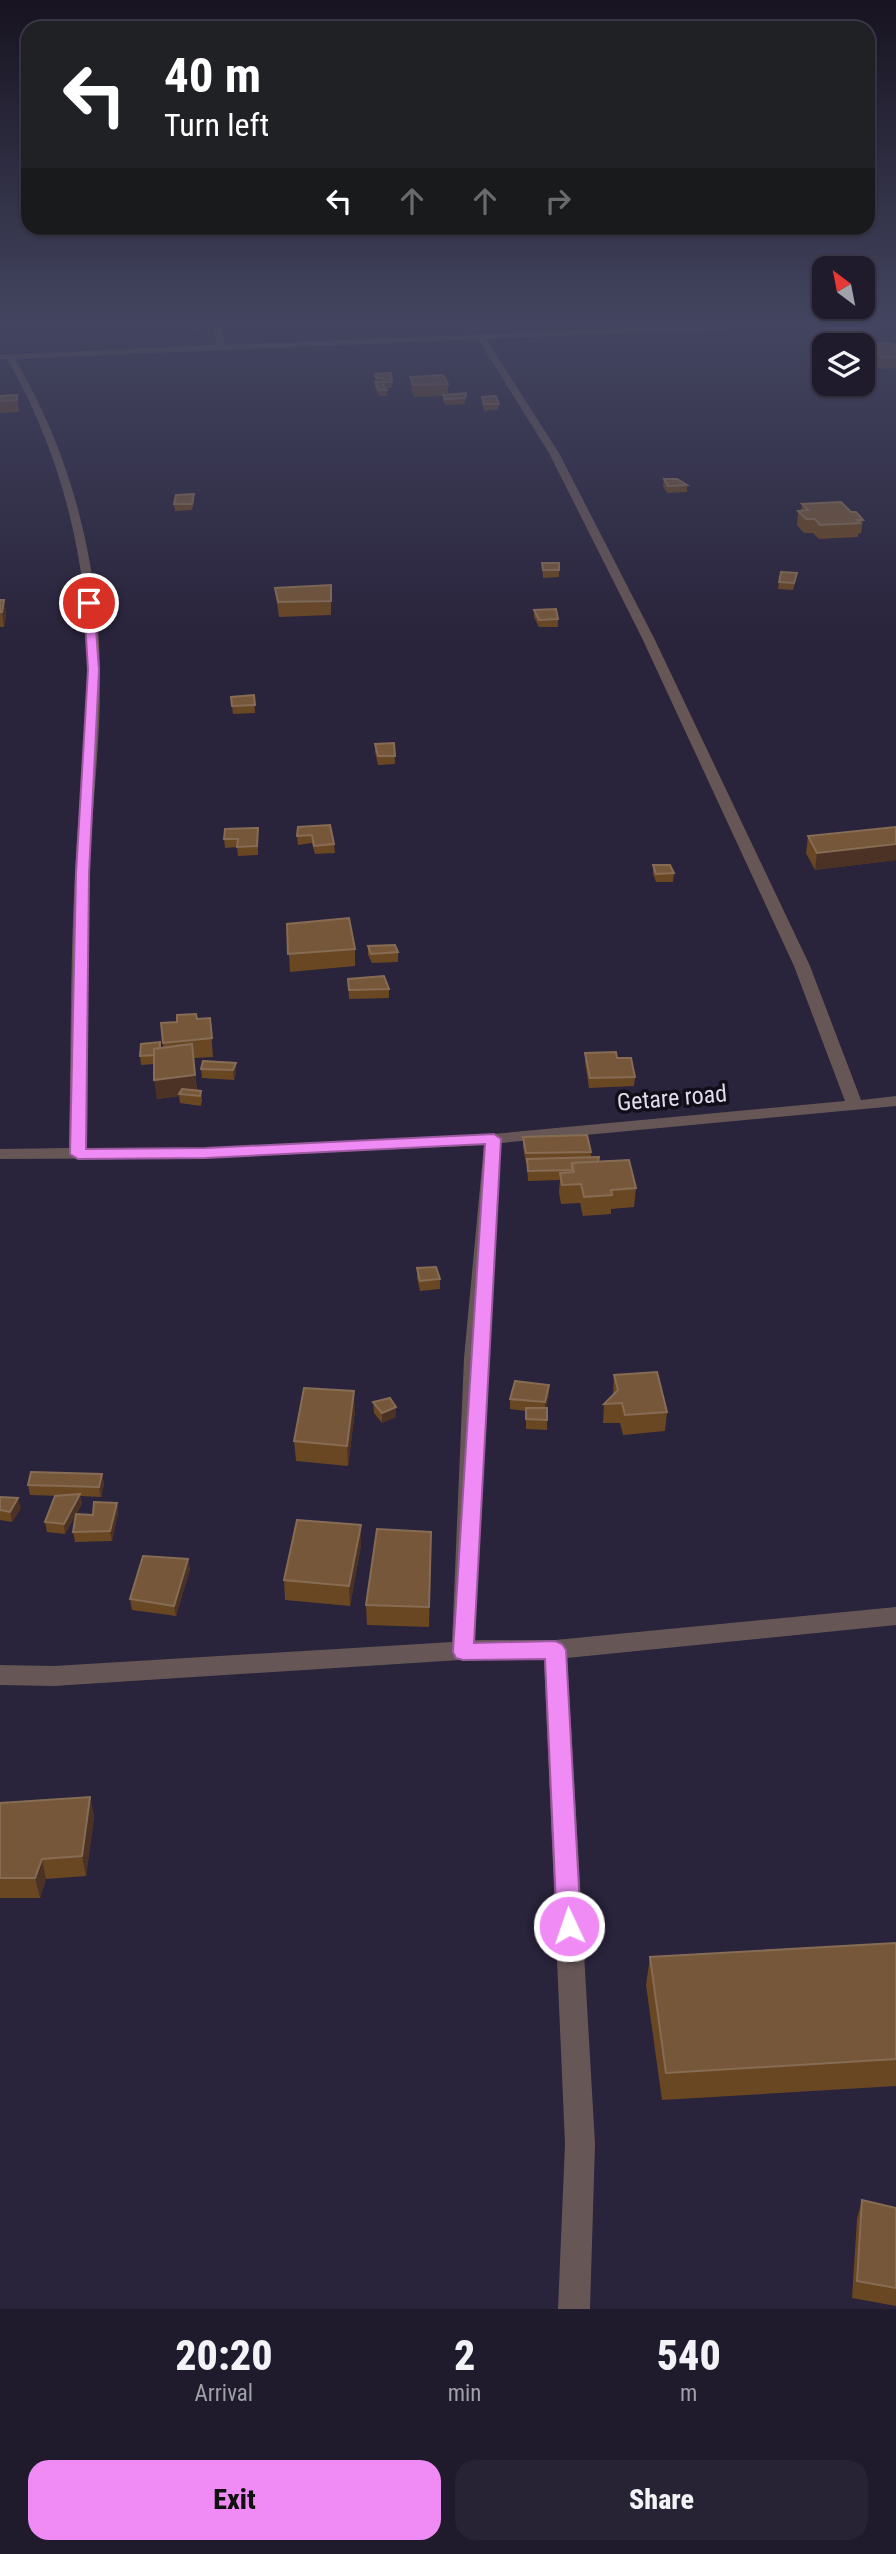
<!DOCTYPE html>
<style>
body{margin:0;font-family:"Roboto Condensed",sans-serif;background:#272334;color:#f1f3f6;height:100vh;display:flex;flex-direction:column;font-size:26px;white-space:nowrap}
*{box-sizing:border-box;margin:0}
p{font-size:23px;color:#a1a1a9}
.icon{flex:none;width:38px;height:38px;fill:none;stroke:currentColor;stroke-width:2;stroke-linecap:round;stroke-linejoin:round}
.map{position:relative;height:2309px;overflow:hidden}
.details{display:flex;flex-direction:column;background:#1f1a2c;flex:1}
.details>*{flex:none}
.top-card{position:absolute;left:21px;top:21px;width:854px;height:214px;border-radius:21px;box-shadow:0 2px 5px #0004,0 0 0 2px #3c3848;background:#202124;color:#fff;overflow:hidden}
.needle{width:46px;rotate:328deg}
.tools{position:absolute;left:812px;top:256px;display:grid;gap:14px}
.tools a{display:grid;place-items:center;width:63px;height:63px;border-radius:14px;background:#1f1a2c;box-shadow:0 2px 5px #0004,0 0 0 2px #3c3848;font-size:35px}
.pin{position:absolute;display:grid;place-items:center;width:60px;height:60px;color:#fff;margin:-30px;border:4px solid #fff;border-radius:50%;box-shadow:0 2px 7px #0007}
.me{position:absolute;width:77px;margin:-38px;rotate:357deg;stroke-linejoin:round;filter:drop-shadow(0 0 5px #0008)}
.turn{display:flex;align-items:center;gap:24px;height:147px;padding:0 28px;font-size:32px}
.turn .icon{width:91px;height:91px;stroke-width:2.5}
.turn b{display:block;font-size:49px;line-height:60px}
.lanes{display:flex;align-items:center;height:66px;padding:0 28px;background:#0003;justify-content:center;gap:35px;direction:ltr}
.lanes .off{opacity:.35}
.eta{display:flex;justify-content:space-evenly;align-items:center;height:119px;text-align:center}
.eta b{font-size:42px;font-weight:800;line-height:49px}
.action{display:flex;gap:14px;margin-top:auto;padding:14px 28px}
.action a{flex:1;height:80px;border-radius:21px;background:#f08bf6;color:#111;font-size:28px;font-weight:800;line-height:80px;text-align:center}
.action a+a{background:#272334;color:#f1f3f6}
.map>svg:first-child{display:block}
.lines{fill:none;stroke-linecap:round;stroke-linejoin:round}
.street{fill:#665756;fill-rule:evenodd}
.wall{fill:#6a4723}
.shaded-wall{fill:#4b3224}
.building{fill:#765739;stroke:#866c54;stroke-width:2}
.route{fill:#f08bf6;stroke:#9c5aa0;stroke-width:2}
.labels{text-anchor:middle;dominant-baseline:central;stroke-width:7;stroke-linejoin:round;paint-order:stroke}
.street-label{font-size:24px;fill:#dedbeb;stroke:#110e19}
</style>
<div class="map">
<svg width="896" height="2309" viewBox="0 0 896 2309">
<rect width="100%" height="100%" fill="#29233b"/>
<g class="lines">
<path class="street" d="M212,321H220L225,345L806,321H865L861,323L486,339L559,453L654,638L810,966L861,1100L896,1096V1106L501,1143L484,1358L475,1640H555L896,1607V1625L567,1658L595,2144L590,2309H558L565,2144L544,1660H460L54,1686L0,1685V1665L54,1666L452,1642L464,1358L484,1145L206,1158L0,1159V1149L69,1148C71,1057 70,965 75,873C78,806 88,740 88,673C89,564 62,454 7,359H0V355L217,345ZM478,339L549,453L642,638L794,966L845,1101L493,1134L206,1148H87C88,1056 86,965 89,873C92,806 101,739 100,672C99,563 71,453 15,359Z"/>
</g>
<g class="wall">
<polygon points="186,321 212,321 214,328 190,329"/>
<polygon points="866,345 896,345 896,368 881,369 873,364 864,365 863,363 863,350 865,349"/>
<polygon points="375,374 392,382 392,388 385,388 387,390 387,396 379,396 375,388"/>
<polygon points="410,377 448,384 448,394 466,393 465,404 445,405 443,401 443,396 414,397 411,389"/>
<polygon points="830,384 855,388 854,394 832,394 829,390"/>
<polygon points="17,395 19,412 0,413 0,396"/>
<polygon points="482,397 499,404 498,410 484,411 482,403"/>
<polygon points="664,479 687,485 687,492 667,493 663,486"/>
<polygon points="194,494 194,501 192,510 175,511 174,504"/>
<polygon points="802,504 851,512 863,520 861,533 858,534 858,537 819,539 813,533 804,533 797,525 798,511 801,511"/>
<polygon points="542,563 559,570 559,577 543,578"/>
<polygon points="796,580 793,590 778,589 779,582"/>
<polygon points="331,585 331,615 279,617 275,588"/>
<polygon points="0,600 4,600 6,615 4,627 0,627"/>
<polygon points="534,610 558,619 558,627 539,627 534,617"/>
<polygon points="254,695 255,713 233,714 231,697"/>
<polygon points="394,743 395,764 378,765 375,752 375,744"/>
<polygon points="330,825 334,844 335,853 315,854 312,843 298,845 297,836"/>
<polygon points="896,827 896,860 815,870 806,853 808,836"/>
<polygon points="258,828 258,855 238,856 237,847 225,848 224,839"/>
<polygon points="653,865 674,873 673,882 656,882 653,874"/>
<polygon points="287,924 355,949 355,966 290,972"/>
<polygon points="368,946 398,952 398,962 372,963 368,955"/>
<polygon points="348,979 389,989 389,998 349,999"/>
<polygon points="210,1018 213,1057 193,1058 197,1090 201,1091 202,1100 201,1106 180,1103 179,1096 157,1099 154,1064 141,1065 140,1056 160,1042 161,1048 163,1048 163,1043 197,1019"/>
<polygon points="585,1053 617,1058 635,1077 634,1086 589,1088 585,1062"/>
<polygon points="236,1063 236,1072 234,1080 202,1078 201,1069"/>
<polygon points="523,1137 591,1152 591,1157 599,1162 636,1188 634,1207 611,1209 611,1214 583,1216 580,1203 561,1204 559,1192 560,1180 528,1181 527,1163 526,1163 523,1147"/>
<polygon points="417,1268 440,1279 440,1289 420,1291 417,1278"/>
<polygon points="614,1375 667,1412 665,1431 623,1435 620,1423 603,1423 604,1404 613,1395"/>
<polygon points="549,1395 546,1408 547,1408 547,1430 526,1429 526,1411 510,1409 510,1399"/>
<polygon points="373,1402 396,1407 396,1417 382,1423 374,1413"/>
<polygon points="355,1411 348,1466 296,1461 294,1441"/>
<polygon points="102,1474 104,1484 101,1497 80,1496 82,1504 76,1514 93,1515 117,1503 118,1513 112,1541 75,1542 73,1532 76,1514 65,1534 47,1532 45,1522 60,1496 30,1495 28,1485"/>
<polygon points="0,1497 21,1508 12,1522 0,1520"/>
<polygon points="431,1532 429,1627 367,1625 366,1605"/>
<polygon points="361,1545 350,1606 285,1600 284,1580"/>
<polygon points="190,1569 176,1616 132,1610 130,1599"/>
<polygon points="90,1797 94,1817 86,1876 46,1879 40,1898 0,1898 0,1803"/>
<polygon points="896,1943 896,2086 662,2100 646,1985 650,1957"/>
<polygon points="862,2200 896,2208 896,2306 852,2298 857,2219"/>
</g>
<g class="shaded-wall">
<polygon points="4,600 6,615 4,627 2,612"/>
<polygon points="896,844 896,860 815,870 817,853"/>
<polygon points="236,1063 236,1072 234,1080 233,1070"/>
<polygon points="195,1075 197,1094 179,1094 179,1096 157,1099 154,1080"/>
<polygon points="549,1385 549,1395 545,1413 545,1402"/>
<polygon points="354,1391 355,1411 348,1466 347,1446"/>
<polygon points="396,1407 396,1417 382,1423 382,1413"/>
<polygon points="102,1474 104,1484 101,1497 99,1487"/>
<polygon points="80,1494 82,1504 65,1534 64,1524"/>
<polygon points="18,1498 21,1508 12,1522 10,1512"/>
<polygon points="117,1503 118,1513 112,1541 110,1531"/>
<polygon points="361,1525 361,1545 350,1606 349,1586"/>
<polygon points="431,1532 431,1552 429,1627 429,1607"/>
<polygon points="188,1559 190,1569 176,1616 174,1606"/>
<polygon points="90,1797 94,1817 86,1876 82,1856"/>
<polygon points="42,1859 46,1879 40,1898 35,1878"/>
</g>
<g class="building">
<polygon points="188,321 212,321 213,322 189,324"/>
<polygon points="869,343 885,343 896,345 896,357 883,357 875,353 866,353 863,349 870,348 866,345"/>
<polygon points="391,373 392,382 384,382 383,378 376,378 375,374"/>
<polygon points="443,375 448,384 414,385 410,377"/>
<polygon points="375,382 381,382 387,390 379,390"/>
<polygon points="830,384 853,384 855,388 832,388"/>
<polygon points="466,393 465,398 445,399 443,395"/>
<polygon points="17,395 17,400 0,401 0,396"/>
<polygon points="496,396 499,404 484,404 482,397"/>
<polygon points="664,479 677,479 687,485 668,486"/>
<polygon points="194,494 192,504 174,504 176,495"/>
<polygon points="841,502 851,512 856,512 863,520 857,520 860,523 820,525 815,519 806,519 798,511 808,510 802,504"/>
<polygon points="542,563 559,563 559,570 543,570"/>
<polygon points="781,572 797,573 794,583 779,582"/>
<polygon points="331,585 331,601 278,602 275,588"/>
<polygon points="0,600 4,600 2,612 0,612"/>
<polygon points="556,609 558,619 539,620 534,610"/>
<polygon points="254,695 255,705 232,706 231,697"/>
<polygon points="394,743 395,756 378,756 375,744"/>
<polygon points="330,825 334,844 314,846 312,835 297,836 298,827"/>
<polygon points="896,827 896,844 817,853 808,836"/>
<polygon points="258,828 257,846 237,847 238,839 224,839 225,829"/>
<polygon points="653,865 670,865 674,873 656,874"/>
<polygon points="349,918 355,949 288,954 287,924"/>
<polygon points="395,945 398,952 371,954 368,946"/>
<polygon points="384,976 389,989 349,990 348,979"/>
<polygon points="196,1014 197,1019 210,1018 212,1038 163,1043 161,1023 177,1022 177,1015"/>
<polygon points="160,1042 160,1048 154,1049 154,1055 140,1056 141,1044"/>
<polygon points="192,1044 195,1075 154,1080 154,1049"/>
<polygon points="616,1052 617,1058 631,1058 635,1077 590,1078 585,1053"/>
<polygon points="203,1061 236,1063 233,1070 201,1069"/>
<polygon points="182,1089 201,1091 200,1096 179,1094"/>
<polygon points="587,1135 591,1152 526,1153 523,1137"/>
<polygon points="599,1157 598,1162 572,1163 572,1170 528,1171 527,1159"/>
<polygon points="629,1160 636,1188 611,1190 612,1195 584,1197 581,1184 562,1185 560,1173 574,1172 572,1163"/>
<polygon points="436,1267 440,1279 420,1281 417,1268"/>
<polygon points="657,1372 667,1412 625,1415 622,1403 604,1404 618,1390 614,1375"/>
<polygon points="515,1381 549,1385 545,1402 510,1399"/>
<polygon points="304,1388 354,1391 347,1446 294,1441"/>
<polygon points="390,1398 396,1407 382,1413 373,1402"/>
<polygon points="526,1408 547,1408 547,1420 526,1419"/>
<polygon points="31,1472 102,1474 99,1487 28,1485"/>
<polygon points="80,1494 64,1524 45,1522 55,1496"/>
<polygon points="0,1497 18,1498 10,1512 0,1510"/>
<polygon points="94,1502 117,1503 110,1531 73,1532 76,1514 93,1515"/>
<polygon points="297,1520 361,1525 349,1586 284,1580"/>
<polygon points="377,1529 431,1532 429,1607 366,1605"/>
<polygon points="143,1556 188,1559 174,1606 130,1599"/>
<polygon points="90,1797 82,1856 42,1859 35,1878 0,1878 0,1803"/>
<polygon points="896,1943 896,2059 666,2073 650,1957"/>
<polygon points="862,2200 896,2208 896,2288 857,2281"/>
</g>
<linearGradient id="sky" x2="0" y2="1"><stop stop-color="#171320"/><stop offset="0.5" stop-color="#434560"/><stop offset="1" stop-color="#434560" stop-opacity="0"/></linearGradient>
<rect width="896" height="644" fill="url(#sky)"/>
<polygon class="route" points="89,600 94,603 99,670 89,874 86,1149 206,1148 494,1134 501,1139 474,1643 555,1641 562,1644 566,1650 581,1926 577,1934 569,1937 560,1934 557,1926 545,1659 463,1660 456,1658 453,1652 485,1144 206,1158 78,1159 70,1154 76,874 88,670 84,603"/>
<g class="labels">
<g class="street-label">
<text transform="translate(672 1098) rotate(-5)">Getare road</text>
</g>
</g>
</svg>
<div class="tools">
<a><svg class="needle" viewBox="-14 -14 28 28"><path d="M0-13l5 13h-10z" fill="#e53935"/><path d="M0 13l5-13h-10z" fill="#a1a1a9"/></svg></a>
<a><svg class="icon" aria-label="layers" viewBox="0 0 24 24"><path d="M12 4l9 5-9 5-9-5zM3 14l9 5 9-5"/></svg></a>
</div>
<div class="pin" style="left:89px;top:603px;background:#d93025"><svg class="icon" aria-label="arrive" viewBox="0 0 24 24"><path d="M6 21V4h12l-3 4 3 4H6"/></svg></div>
<svg class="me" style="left:569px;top:1926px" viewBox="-20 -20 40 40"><circle r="17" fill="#f08bf6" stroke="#fff" stroke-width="3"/><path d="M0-11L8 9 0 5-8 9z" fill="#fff"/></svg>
<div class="top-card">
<div class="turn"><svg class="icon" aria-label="left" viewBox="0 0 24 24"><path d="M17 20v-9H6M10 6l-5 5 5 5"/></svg><div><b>40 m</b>Turn left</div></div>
<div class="lanes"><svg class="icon" aria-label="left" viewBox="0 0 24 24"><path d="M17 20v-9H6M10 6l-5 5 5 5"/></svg><svg class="icon off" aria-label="ahead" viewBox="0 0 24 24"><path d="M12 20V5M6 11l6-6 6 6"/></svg><svg class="icon off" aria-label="ahead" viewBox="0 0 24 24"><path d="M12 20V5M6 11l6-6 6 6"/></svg><svg class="icon off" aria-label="right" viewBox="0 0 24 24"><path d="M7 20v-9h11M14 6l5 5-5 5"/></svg></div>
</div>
</div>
<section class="details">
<div class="eta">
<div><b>20:20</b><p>Arrival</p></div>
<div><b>2</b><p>min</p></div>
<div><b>540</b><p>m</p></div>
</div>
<div class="action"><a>Exit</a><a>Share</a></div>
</section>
